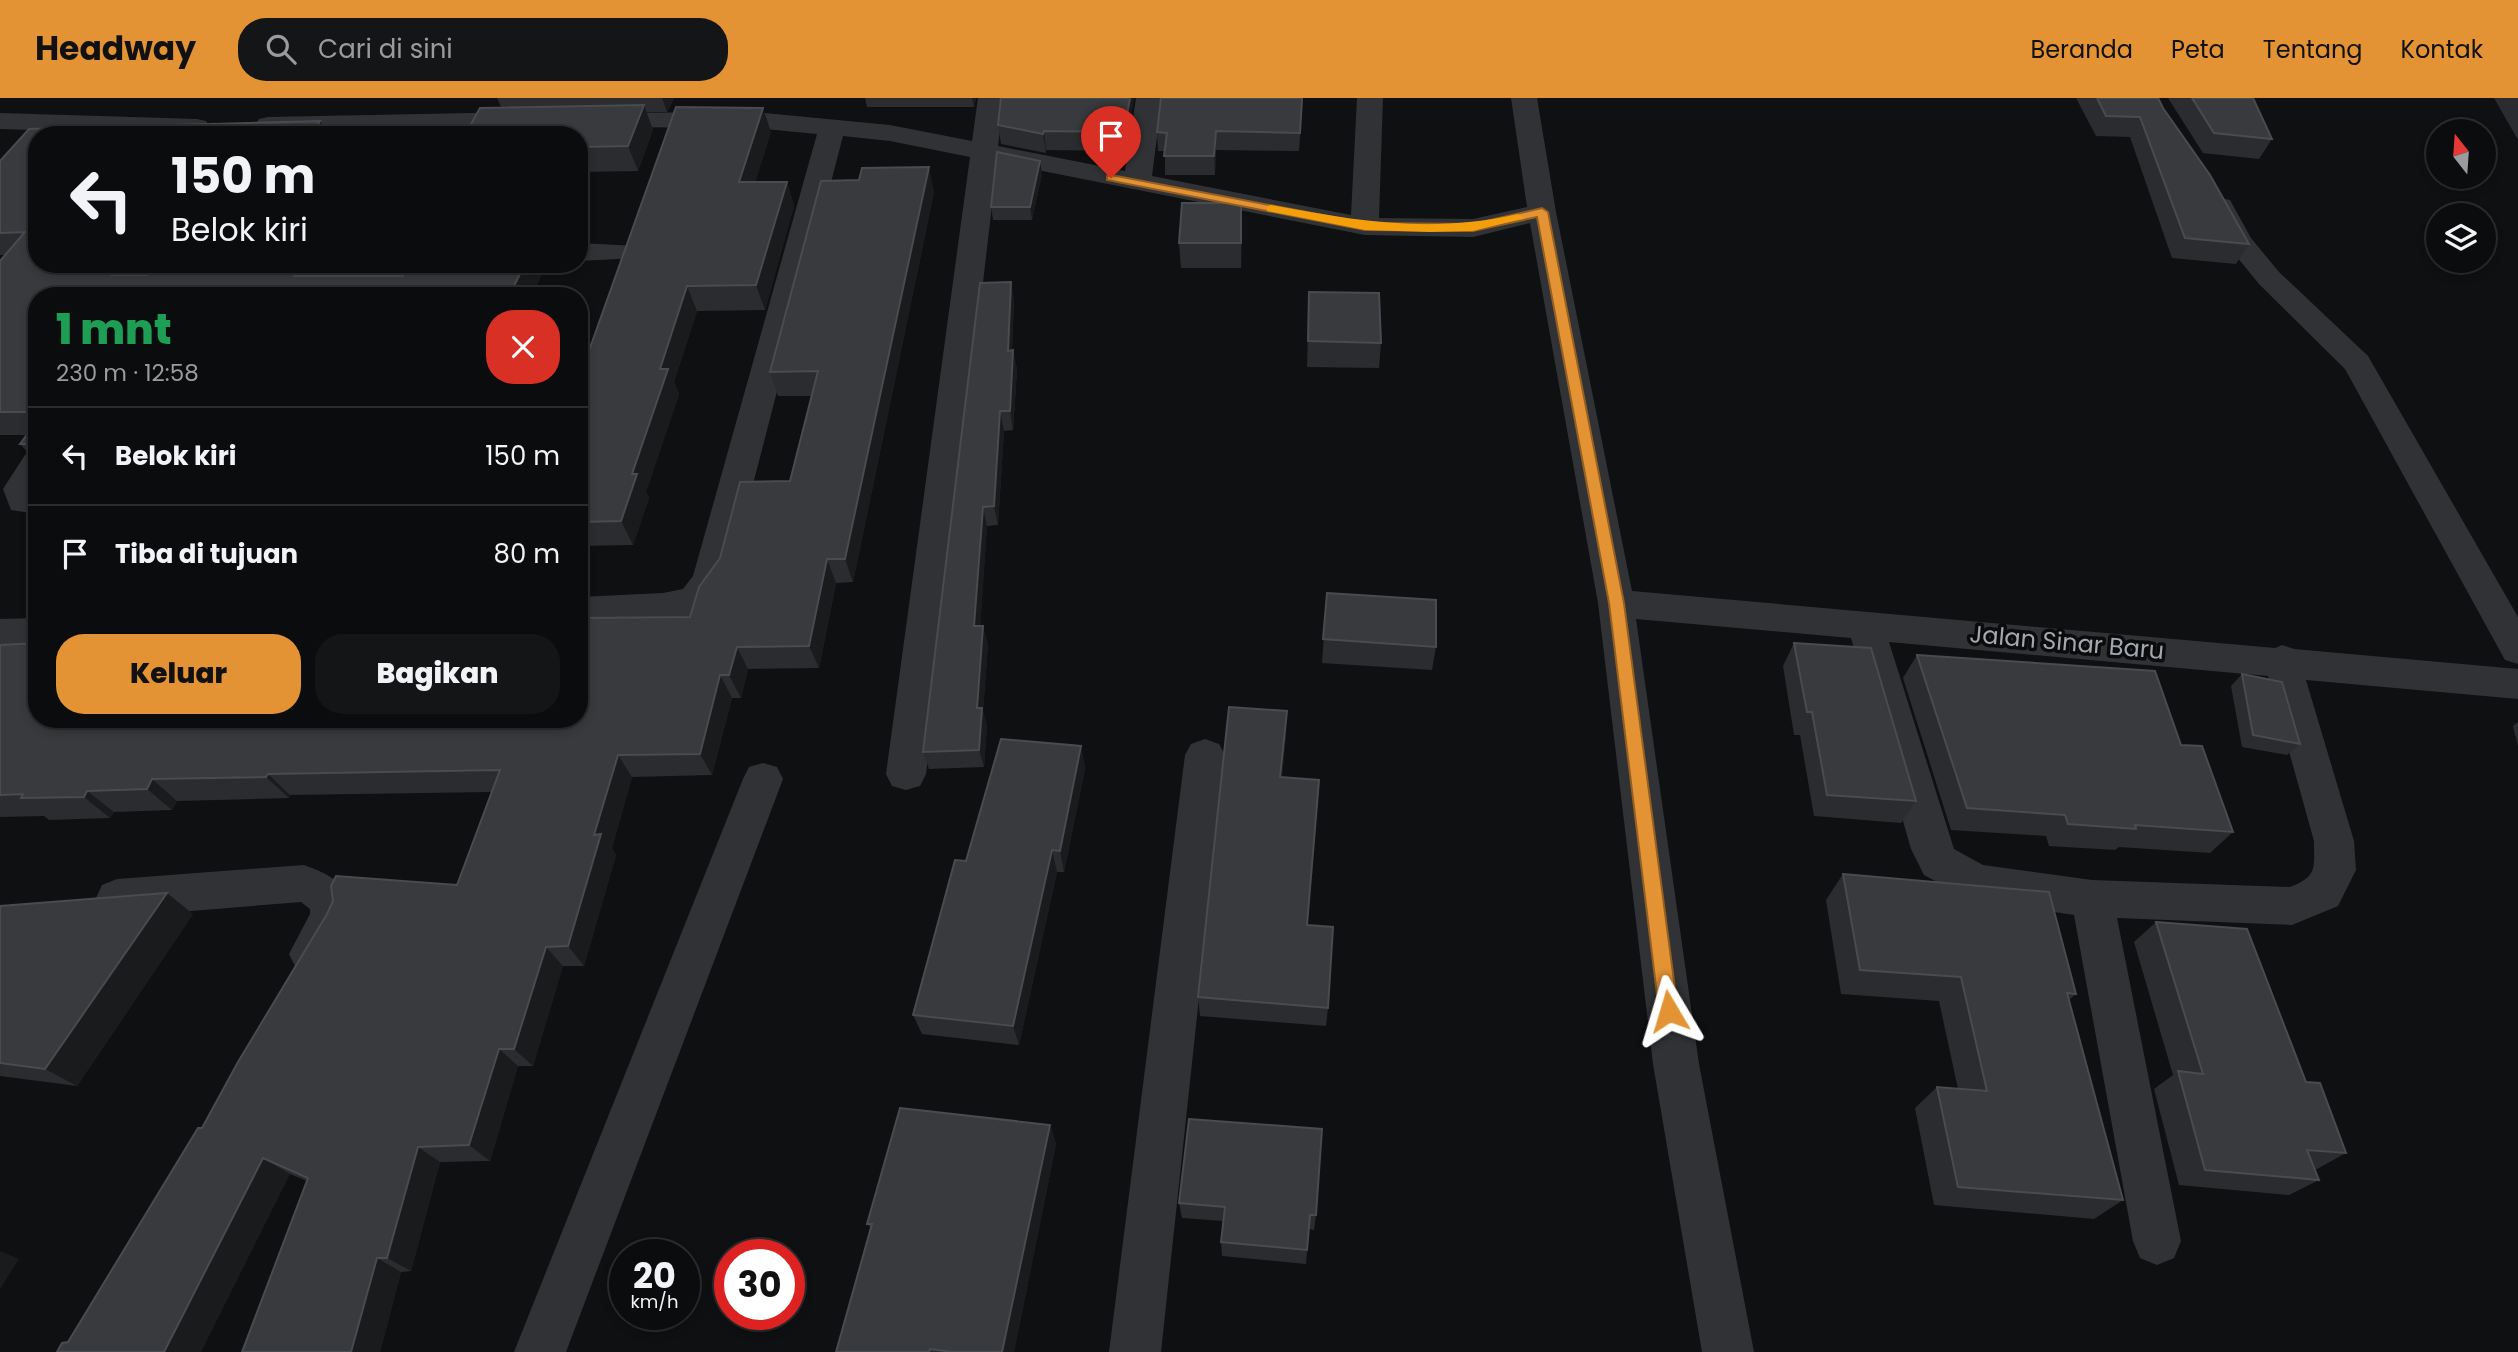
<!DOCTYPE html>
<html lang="id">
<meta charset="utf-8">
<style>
body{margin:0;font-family:Poppins,sans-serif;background:#141516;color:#f1f3f6;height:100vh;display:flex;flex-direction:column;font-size:26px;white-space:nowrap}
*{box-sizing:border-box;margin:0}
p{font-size:23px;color:#9a9b9d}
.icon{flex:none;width:38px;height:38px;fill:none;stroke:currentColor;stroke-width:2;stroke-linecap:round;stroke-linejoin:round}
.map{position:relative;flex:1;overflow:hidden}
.panel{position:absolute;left:28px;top:189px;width:560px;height:441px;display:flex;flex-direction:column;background:#0b0c0d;border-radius:28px;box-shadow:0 4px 10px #0003,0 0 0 2px #2b2c2e}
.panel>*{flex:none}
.top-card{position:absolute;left:28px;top:28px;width:560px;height:147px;border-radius:28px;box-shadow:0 4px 10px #0003,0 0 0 2px #2b2c2e;background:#0b0c0d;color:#f1f3f6;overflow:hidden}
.needle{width:46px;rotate:343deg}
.fabs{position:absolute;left:2426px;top:21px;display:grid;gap:14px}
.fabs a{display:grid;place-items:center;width:70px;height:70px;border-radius:50%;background:#0b0c0d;box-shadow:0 4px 10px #0003,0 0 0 2px #2b2c2e;font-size:35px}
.speed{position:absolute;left:609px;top:1141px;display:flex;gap:14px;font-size:35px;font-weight:700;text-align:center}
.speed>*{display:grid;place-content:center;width:91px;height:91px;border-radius:50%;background:#0b0c0d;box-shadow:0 4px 10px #0003,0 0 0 2px #2b2c2e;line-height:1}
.speed small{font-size:18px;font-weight:400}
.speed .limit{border:10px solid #d22;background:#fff;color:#111}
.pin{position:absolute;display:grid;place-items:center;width:60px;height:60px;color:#fff;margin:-72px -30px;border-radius:50% 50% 50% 0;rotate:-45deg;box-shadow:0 0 7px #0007}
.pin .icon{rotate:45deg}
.me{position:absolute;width:77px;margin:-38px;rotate:353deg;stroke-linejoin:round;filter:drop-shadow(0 0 5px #0008)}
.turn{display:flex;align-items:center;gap:24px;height:147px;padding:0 28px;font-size:32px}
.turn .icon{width:91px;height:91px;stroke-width:2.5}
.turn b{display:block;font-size:49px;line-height:60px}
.round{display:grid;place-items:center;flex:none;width:74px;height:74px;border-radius:28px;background:#141516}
.headline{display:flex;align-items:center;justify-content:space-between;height:119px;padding:0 28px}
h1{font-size:42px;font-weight:800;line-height:52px;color:#1e9e55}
.cta{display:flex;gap:14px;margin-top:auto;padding:14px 28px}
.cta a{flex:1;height:80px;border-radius:28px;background:#e49334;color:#111;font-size:28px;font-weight:800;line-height:80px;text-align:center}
.cta a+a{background:#141516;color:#f1f3f6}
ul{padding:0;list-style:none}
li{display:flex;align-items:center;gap:21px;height:98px;padding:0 28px;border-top:2px solid #2b2c2e}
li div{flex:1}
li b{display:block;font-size:26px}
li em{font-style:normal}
header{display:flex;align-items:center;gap:42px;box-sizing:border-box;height:98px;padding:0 35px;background:#e49334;color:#111}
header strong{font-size:33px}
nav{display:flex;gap:38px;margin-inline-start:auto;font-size:24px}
.search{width:490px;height:63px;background:#141516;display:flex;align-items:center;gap:18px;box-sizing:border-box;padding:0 24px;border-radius:28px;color:#9a9b9d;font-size:26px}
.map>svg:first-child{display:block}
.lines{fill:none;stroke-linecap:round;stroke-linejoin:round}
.street{fill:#313235;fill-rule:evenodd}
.wall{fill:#2b2c2f}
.shaded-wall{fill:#1a1b1d}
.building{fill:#383a3d;stroke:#484b4f;stroke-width:2}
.route{fill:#e49334;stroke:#946022;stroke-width:2}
.slow{fill:#f59e0b}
.labels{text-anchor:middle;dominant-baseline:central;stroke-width:7;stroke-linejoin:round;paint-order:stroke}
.street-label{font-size:24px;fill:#a1a8b1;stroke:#0b0b0c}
</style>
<header>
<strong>Headway</strong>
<div class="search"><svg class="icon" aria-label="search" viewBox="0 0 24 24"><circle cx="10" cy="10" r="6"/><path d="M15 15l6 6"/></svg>Cari di sini</div>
<nav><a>Beranda</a><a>Peta</a><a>Tentang</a><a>Kontak</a></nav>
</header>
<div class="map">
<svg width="2518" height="1254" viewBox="0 0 2518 1254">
<rect width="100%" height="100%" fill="#0f1011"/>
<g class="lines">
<g class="street">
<path d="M978,0H1004L998,48L1125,73L1136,0H1162L1152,78L1351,117L1357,0H1383L1379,120L1473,121L1527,109L1511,0H1537L1556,114L1632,493L2275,550L2282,547L2294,551L2518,571V601L2306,582L2354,743L2356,772L2338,808L2292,827L2117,820L2181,1143L2174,1160L2157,1167L2140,1160L2133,1143L2074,817L1977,802L1962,797L1924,777L1911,751L1851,540L1636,521L1699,966L1754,1254H1702L1653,966L1598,505L1530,125L1473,139L1365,137L997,64L926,676L920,688L906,692L892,688L886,676L970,59L890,43L843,38L728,483C723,492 717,503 709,510C690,526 606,525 579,527V499L663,495L683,491L693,478L817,36L755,30L597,29L588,27L584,21L588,15L755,14L890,27L972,43ZM1889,544L2268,578L2314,743C2314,770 2318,778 2290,789L2092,782L1983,767L1954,751Z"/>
<polygon points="526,14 535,16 539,22 535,28 268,35 259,33 255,27 259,21 268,19"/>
<polygon points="0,15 197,21 206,23 210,29 206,35 198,37 0,31"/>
<polygon points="2220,100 2230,102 2251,140 2279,174 2368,258 2518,519 2518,566 2505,562 2345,271 2259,186 2224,143 2206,108 2210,102"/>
<polygon points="579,145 636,148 641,154 636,160 579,163"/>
<polygon points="37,353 37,416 11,412 3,391 25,357"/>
<polygon points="37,520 37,548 0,549 0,521"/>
<polygon points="1205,641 1219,646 1225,657 1161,1254 1109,1254 1185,657 1191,646"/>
<polygon points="763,665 777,669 783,681 566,1254 514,1254 743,681 749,669"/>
<path d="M304,767C329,776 350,786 352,816L326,870L311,876L296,870L289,856L310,816V811L301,804L117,819L102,813L96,800L102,787L117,781Z"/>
</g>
</g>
<g class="wall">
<polygon points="497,0 674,0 667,14 646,14 653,32 638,73 579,74 579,37 501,9"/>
<polygon points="865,0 976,0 974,9 867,9"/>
<polygon points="1134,0 1125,53 1046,52 1046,55 1001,46 998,27"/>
<polygon points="1303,0 1299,53 1216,52 1215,77 1165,77 1165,53 1158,53 1157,34"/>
<polygon points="2076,0 2158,0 2163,10 2249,146 2236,166 2172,160 2130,39 2096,38"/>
<polygon points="2168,0 2253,0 2272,41 2259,61 2203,55"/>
<polygon points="2494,0 2518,0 2518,42"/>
<polygon points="771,34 755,84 787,84 794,108 765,212 697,213 674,284 679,296 646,394 649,400 633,447 579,448 579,267 586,261"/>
<polygon points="37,37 149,166 143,177 147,177 153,166 326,166 328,169 322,178 532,198 37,198 37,364 20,346 27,337 0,337 0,163 5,157 0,157 0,63"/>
<polygon points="1042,76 1032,122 993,122 991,109"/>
<polygon points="934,94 853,484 836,485 819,570 748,571 741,600 732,600 712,677 632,679 612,750 616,757 584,868 563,868 533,968 518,968 490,1063 440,1064 411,1173 401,1174 380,1254 242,1254 307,1083 290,1076 68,1244 202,1030 457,787 491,694 290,697 289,700 177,703 172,712 114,714 110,720 49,722 44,718 0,719 0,547 37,621 690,519 790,383 812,298 778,298 770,274"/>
<polygon points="1242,130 1241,170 1181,170 1179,145"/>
<polygon points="1011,184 1014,203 1012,252 1013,252 1017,272 1013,332 1004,333 998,427 987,428 980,528 988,546 983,613 987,627 984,669 929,671 923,654"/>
<polygon points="1309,194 1381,245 1379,270 1307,269"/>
<polygon points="1327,495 1436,549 1432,572 1322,565"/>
<polygon points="1794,545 1916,703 1901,725 1814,718 1800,637 1794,637 1783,568"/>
<polygon points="1917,557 2181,647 2233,734 2210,755 2119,749 2115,752 2049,748 2046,738 1951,732 1903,580"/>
<polygon points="2242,576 2300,646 2287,657 2242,649 2231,588"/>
<polygon points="2518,624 2518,648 2513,628"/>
<polygon points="1286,636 1282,679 1319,682 1307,827 1328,910 1326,928 1200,918 1198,899"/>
<polygon points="1081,648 1085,671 1064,774 1057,774 1019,947 922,936 913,917 966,763"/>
<polygon points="1843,776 2076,896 2069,902 2123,1102 2094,1121 1934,1107 1915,1010 1937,989 1958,991 1939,903 1841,896 1826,802"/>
<polygon points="0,808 193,816 77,988 0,978"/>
<polygon points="2156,824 2306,984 2346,1055 2317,1071 2314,1071 2319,1082 2289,1097 2179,1087 2154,991 2173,977 2134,844"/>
<polygon points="1050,1027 1056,1046 1014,1254 836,1254 871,1130 867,1126"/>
<polygon points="1179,1105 1316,1117 1314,1132 1309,1131 1306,1166 1222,1158 1221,1144 1223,1123 1182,1120"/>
</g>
<g class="shaded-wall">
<polygon points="662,0 674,0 667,14"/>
<polygon points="972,0 976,0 974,9"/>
<polygon points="1130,0 1134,0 1125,53 1124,34"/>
<polygon points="644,7 653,32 638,73 628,48"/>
<polygon points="763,10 771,34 747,109 739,84"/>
<polygon points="320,23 328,37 311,37"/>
<polygon points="1044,33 1046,52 1046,55 1043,36"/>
<polygon points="1216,33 1216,52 1215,77 1214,58"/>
<polygon points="1040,63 1042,76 1032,122 1030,109"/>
<polygon points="929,69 934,94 853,484 845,461"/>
<polygon points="787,84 794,108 765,212 756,187"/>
<polygon points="1241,105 1242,130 1241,170"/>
<polygon points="119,166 149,166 132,198 112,177"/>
<polygon points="301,166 326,166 328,169 311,198 294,178"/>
<polygon points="525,166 547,166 532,198 509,198"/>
<polygon points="1011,184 1014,203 1011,272 1008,253"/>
<polygon points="687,188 697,213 674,284 679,296 646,394 649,400 633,447 621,423 660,271"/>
<polygon points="1013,252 1017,272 1013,332 1010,313"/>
<polygon points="1000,313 1004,333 998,427 994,408"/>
<polygon points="983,409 987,428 979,547 974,528"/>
<polygon points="827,461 836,485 819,570 809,548"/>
<polygon points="983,528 988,546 983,613 987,627 984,669 979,652 977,610"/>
<polygon points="737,549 748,571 741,600 729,577"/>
<polygon points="720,577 732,600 712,677 700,656"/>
<polygon points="1287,613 1286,636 1280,701 1280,679"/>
<polygon points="1081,648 1085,671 1064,774 1060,753"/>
<polygon points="618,657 632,679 612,750 616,757 584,868 568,848 594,737"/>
<polygon points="268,676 290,697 289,700 266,679"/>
<polygon points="152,681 177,703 172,712 147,691"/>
<polygon points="87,693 114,714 110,720 84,699"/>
<polygon points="1052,752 1057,774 1019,947 1013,928"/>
<polygon points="167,795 193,816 77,988 45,971"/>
<polygon points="546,849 563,868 533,968 514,951"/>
<polygon points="499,951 518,968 490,1063 469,1047"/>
<polygon points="1050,1027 1056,1046 1014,1254 1002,1254"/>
<polygon points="418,1049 440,1064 411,1173 387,1160"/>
<polygon points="263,1060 290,1076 201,1254 164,1254"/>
<polygon points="0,1153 19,1161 0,1191"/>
<polygon points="377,1160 401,1174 380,1254 351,1254"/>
</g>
<g class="building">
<polygon points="1001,0 1130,0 1124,34 1044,33 1043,36 998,27"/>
<polygon points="1161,0 1302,0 1300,35 1216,33 1214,58 1164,58 1167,35 1157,34"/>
<polygon points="2097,0 2158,0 2163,10 2210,77 2249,146 2185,140 2140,19 2106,18"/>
<polygon points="2192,0 2253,0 2272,41 2214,35"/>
<polygon points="644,7 628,48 579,49 579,37 465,37 480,10"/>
<polygon points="676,9 763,10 739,84 787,84 756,187 687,188 660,271 668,271 632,376 637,376 621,423 579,424 579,267 586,261"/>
<polygon points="320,23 311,37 37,37 37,166 119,166 112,177 147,177 153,166 301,166 294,178 403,178 409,166 525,166 509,198 37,198 37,314 0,314 0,163 25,134 0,135 0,63 29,31"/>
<polygon points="997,54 1040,63 1030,109 991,109"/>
<polygon points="929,69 845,461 827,461 809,548 737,549 729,577 720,577 700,656 618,657 594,737 601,736 568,848 546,849 514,951 499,951 469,1047 418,1049 387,1160 377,1160 351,1254 242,1254 308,1080 263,1060 164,1254 57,1254 62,1245 68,1244 198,1030 202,1030 238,964 327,816 333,803 331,788 336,778 457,787 500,672 268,676 266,679 152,681 147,691 87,693 84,699 21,700 23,696 0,697 0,547 37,545 37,621 579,621 579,520 690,519 699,489 720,460 740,384 790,383 818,273 770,274 821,83 859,82 862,70"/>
<polygon points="1182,105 1241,105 1241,145 1179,145"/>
<polygon points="1011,184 1008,253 1013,252 1010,313 1000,313 994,408 983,409 974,528 983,528 977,610 982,610 979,652 923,654 980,185"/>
<polygon points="1309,194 1379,195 1381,245 1308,243"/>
<polygon points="37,323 37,346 20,346"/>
<polygon points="1327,495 1436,502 1436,549 1323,541"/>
<polygon points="1794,545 1871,550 1916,703 1827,697 1812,614 1807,614"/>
<polygon points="1917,557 2155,573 2181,647 2202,648 2233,734 2135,727 2136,731 2068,726 2065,717 1967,710"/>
<polygon points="2242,576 2282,584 2300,646 2253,637"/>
<polygon points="1229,609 1287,613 1280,679 1319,682 1307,827 1333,829 1328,910 1198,899"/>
<polygon points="1001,641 1081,648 1060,753 1052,752 1013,928 913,917 955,762 966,763"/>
<polygon points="1843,776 2049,794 2076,896 2067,895 2123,1102 1958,1089 1937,989 1987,993 1961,879 1860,872"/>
<polygon points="167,795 45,971 0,965 0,808"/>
<polygon points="2156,824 2247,831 2306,984 2320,985 2346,1055 2307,1052 2319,1082 2205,1072 2178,973 2203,976"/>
<polygon points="900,1010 1050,1027 1002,1254 952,1254 930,1251 929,1254 836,1254 872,1126 867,1126"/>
<polygon points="1189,1021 1322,1031 1316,1117 1310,1117 1307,1152 1221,1144 1225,1109 1179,1105"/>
</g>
<polygon class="route" points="1111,77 1365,125 1473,126 1542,110 1548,114 1624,505 1678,913 1675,919 1669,921 1662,919 1659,913 1609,505 1537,119 1473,133 1365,132 1107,82 1107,78"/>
<path class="slow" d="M1271,107C1358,123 1430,136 1518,116L1524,120L1473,133L1430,134L1365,132L1267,113V108Z"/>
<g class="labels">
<g class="street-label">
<text transform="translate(2067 544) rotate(5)">Jalan Sinar Baru</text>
</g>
</g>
</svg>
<div class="fabs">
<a><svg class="needle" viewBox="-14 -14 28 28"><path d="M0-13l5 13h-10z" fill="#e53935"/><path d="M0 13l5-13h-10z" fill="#9a9b9d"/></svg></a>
<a><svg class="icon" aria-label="layers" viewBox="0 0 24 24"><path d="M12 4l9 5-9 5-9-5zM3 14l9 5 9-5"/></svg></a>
</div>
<div class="speed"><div>20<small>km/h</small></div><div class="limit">30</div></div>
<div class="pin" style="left:1111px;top:80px;background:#d93025"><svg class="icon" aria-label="arrive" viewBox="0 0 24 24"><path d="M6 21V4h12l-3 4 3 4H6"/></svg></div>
<svg class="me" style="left:1669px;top:913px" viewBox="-20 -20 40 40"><path d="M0-17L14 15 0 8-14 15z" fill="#e49334" stroke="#fff" stroke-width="4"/></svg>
<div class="top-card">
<div class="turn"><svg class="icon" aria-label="left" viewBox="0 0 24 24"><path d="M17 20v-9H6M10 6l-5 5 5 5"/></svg><div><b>150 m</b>Belok kiri</div></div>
</div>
<section class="panel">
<div class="headline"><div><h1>1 mnt</h1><p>230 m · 12:58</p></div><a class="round" style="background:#d93025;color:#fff"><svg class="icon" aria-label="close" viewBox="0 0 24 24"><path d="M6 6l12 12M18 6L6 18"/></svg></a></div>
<ul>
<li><svg class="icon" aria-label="left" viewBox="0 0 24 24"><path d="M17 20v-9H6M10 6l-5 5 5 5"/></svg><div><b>Belok kiri</b></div><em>150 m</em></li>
<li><svg class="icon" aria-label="arrive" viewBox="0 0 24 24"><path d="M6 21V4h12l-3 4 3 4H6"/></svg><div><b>Tiba di tujuan</b></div><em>80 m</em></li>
</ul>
<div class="cta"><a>Keluar</a><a>Bagikan</a></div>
</section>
</div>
